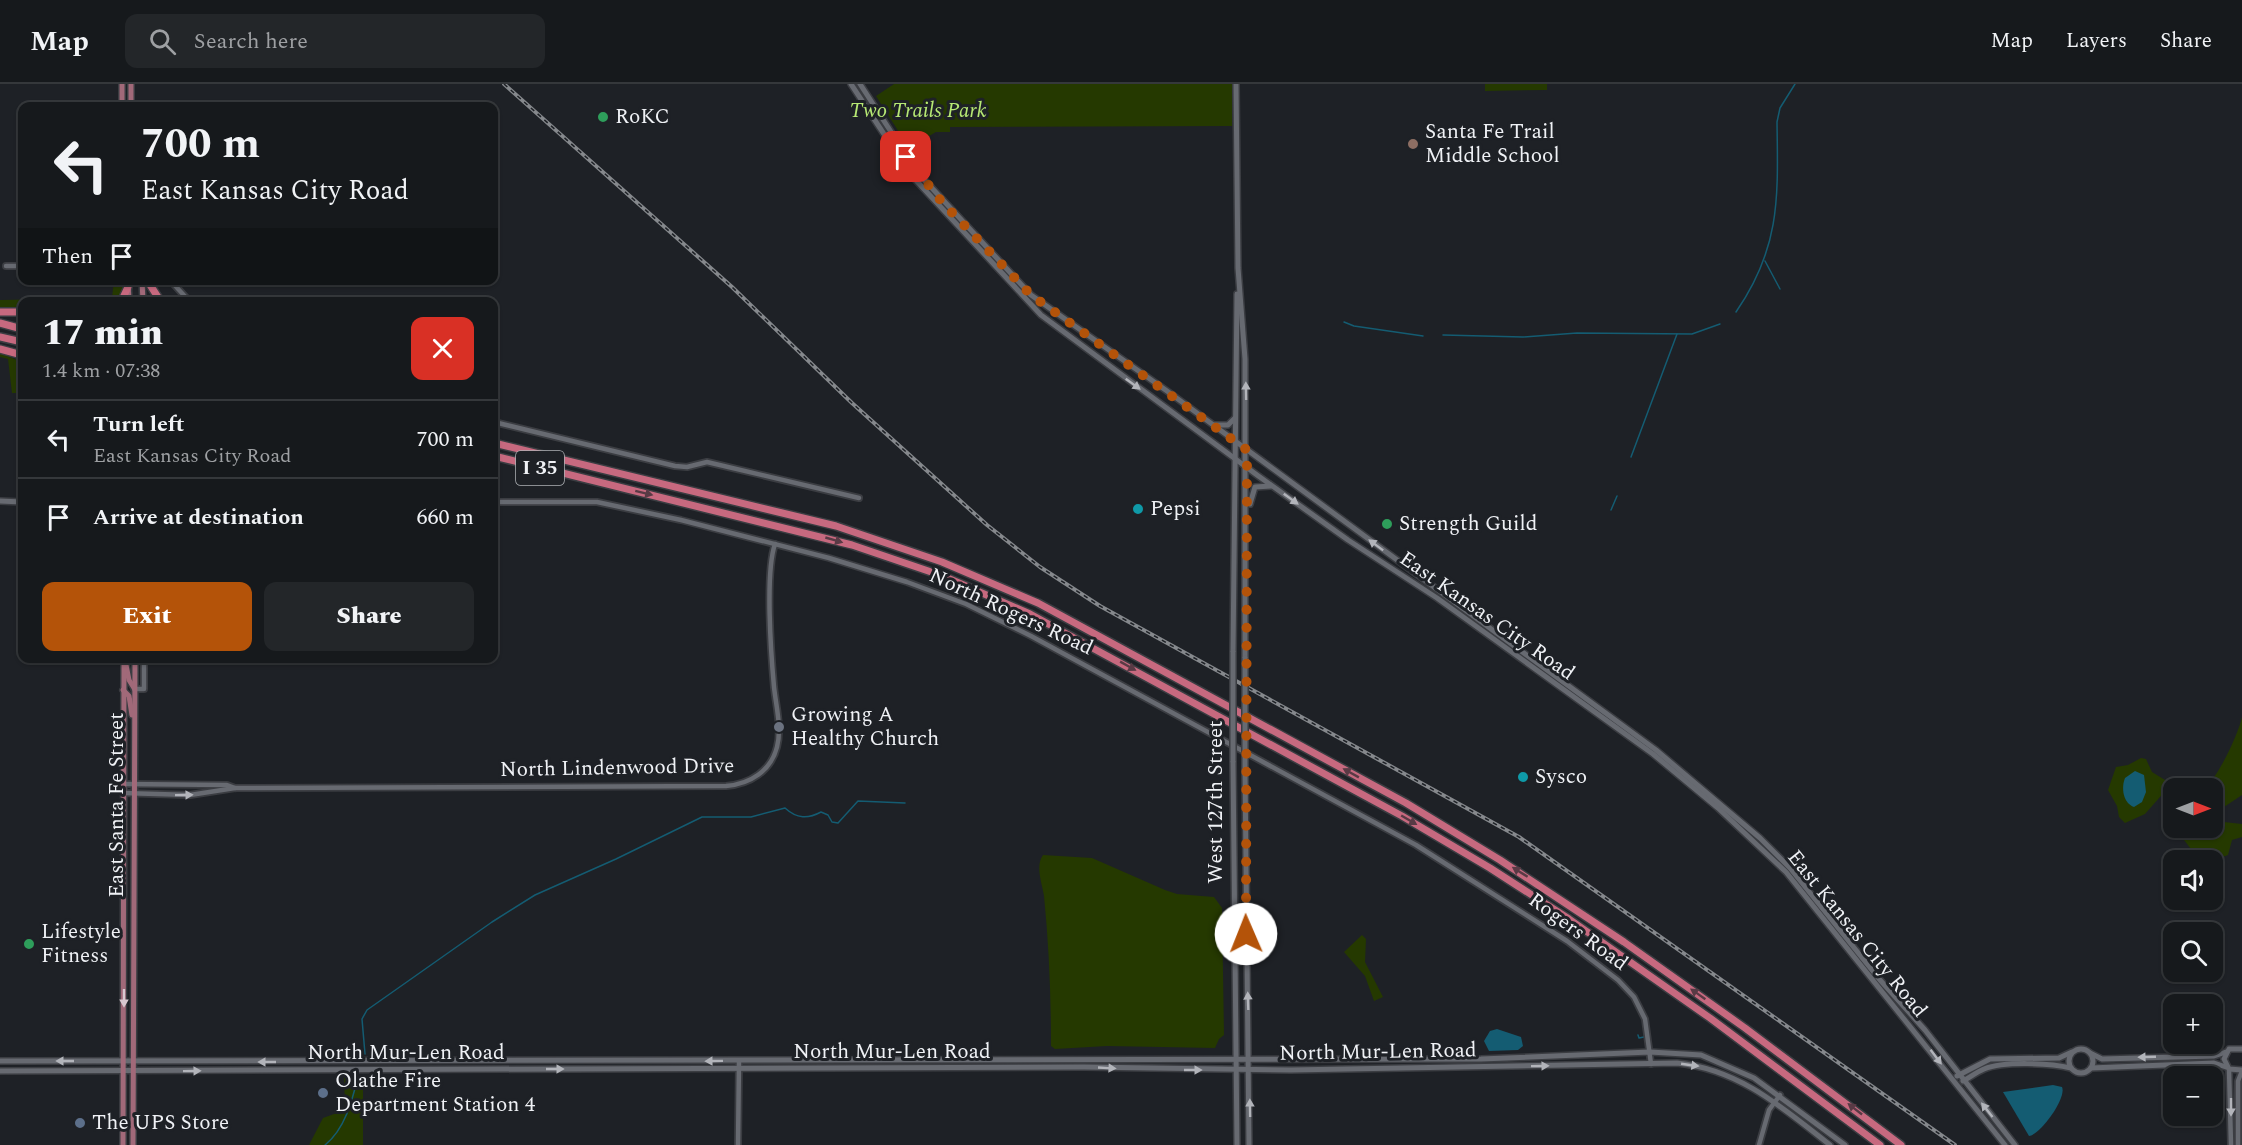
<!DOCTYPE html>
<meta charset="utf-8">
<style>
body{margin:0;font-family:Spectral,serif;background:#232629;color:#f1f3f6;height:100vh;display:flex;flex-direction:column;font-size:22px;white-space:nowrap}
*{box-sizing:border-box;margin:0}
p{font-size:20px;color:#9ea0a3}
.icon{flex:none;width:33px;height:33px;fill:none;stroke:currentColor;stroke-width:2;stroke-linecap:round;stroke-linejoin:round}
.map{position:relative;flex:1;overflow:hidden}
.drawer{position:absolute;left:18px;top:213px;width:480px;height:366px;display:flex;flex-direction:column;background:#16191c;border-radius:12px;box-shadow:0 2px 4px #0004,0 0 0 2px #35383b}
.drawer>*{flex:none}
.hud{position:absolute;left:18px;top:18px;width:480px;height:183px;border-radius:12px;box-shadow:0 2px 4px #0004,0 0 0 2px #35383b;background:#16191c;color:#f1f3f6;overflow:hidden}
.needle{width:39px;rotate:90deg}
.fabs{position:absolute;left:2163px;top:694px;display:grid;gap:12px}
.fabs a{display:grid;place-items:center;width:60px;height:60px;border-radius:12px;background:#16191c;box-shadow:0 2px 4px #0004,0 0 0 2px #35383b;font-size:30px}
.pin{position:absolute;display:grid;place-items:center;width:51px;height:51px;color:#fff;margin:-26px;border-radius:12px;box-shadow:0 3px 9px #0006}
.me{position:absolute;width:66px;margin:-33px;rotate:359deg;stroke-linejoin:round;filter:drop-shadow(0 0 4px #0008)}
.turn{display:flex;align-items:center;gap:21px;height:126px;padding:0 24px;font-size:27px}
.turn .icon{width:78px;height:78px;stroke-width:2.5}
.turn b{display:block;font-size:42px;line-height:51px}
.then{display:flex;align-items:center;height:57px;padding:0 24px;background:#0003;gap:12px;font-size:22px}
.round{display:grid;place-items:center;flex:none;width:63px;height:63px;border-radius:12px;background:#232629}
.overview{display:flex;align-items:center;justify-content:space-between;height:102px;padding:0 24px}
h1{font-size:36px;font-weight:800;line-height:45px}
.cta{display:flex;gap:12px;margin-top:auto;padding:12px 24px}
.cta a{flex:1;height:69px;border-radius:12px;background:#b45309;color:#fff;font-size:24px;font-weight:800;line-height:69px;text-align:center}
.cta a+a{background:#232629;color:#f1f3f6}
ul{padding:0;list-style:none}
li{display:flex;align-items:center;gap:18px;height:78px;padding:0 24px;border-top:2px solid #35383b}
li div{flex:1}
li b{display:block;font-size:22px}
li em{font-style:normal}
header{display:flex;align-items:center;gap:36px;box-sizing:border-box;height:84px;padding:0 30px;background:#16191c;border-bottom:2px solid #35383b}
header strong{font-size:28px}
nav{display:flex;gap:33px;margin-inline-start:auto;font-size:21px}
.search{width:420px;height:54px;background:#232629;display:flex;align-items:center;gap:15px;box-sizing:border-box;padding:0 21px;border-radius:12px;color:#9ea0a3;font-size:22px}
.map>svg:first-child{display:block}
.green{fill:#253900}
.water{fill:#145c72}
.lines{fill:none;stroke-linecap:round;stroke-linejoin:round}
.stream{stroke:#145c72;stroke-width:1.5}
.tertiary-casing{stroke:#3b3d42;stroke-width:8}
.secondary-casing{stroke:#3b3d42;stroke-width:8}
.primary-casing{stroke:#3b3d42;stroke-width:8}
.motorway-casing{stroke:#3b3d42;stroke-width:10}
.tertiary{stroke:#676a71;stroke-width:4.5}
.secondary{stroke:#676a71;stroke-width:5}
.primary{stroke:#a16979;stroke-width:5}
.motorway{stroke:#c7697f;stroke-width:7}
.rail-casing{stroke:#85888c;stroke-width:4}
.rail{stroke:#1e2126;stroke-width:1.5;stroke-dasharray:4.5;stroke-linecap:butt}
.secondary-bridge-casing{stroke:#3b3d42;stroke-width:8;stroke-linecap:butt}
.secondary-bridge{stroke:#676a71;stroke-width:5}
.oneway{fill:#b2b4ba}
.oneway2{fill:#593a45}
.oneway3{fill:#d8c8d0}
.route{stroke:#b45309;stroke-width:10;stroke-dasharray:0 18}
.leisure-dot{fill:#2e9e5b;stroke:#1e2126;stroke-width:2}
.education-dot{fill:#8d6e63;stroke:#1e2126;stroke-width:2}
.culture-dot{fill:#0f9aa8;stroke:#1e2126;stroke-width:2}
.worship-dot{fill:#6b7280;stroke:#1e2126;stroke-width:2}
.service-dot{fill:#5c6f8a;stroke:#1e2126;stroke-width:2}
.labels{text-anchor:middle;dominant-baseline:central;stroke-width:6;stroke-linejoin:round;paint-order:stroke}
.shield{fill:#1e2126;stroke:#b0b3b7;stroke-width:1.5}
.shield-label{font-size:20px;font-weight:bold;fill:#eff1f5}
.park-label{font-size:21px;font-style:italic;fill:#b7e974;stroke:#1e2126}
.poi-label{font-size:21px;fill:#eff1f5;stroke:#1e2126;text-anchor:start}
.street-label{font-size:21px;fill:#eff1f5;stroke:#1e2126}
</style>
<header>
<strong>Map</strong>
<div class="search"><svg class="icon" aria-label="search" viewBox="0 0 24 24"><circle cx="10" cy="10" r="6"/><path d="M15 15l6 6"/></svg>Search here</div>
<nav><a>Map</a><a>Layers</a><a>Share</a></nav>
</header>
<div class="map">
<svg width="2242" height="1061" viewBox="0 0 2242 1061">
<rect width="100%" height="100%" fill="#1e2126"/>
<g class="green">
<polygon points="894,0 1232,0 1232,42 950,43 950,48 936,48 909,64 876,12"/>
<polygon points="1485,0 1547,0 1547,6 1485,7"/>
<polygon points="114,196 123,197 122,207 116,217 22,218 22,224 0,224 0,216 112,214"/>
<polygon points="0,269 22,278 22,309 12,309 8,275 0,273"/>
<path d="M2242,633V711L2221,725V735L2224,738L2242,740V753L2232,756L2228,771L2220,774L2197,773L2181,752V744H2212V705H2203C2217,696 2238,651 2242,633Z"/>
<polygon points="2141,674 2146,675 2152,688 2165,696 2167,705 2145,730 2125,739 2119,733 2117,722 2108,706 2116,683 2128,681"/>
<path d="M1043,771L1092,774L1165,806L1177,810L1214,813L1222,824L1224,951L1219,955L1215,964L1107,962L1055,965L1051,962C1051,913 1049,862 1044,812C1042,799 1035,782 1043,771Z"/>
<polygon points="1362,851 1366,855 1365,878 1383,913 1374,917 1365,892 1344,868"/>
<polygon points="344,991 363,992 363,1061 309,1061 323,1034 345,1026"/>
</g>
<g class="water">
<path d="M2135,687L2144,691L2146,708L2142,718L2134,723C2123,719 2121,704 2125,694Z"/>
<polygon points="1497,945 1521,953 1523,962 1518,966 1489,967 1484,957 1490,947"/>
<path d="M2053,1001L2062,1003C2067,1014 2040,1051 2029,1052L2003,1008Z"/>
</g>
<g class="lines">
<g class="stream">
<polyline points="1765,177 1780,205"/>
<path d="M1736,228C1781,163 1778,112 1777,38L1780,24L1795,0"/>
<polyline points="1344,238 1354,242 1423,252"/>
<polyline points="1443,251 1523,253 1577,249 1692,250 1720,240"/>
<polyline points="1631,373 1677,250"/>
<polyline points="1611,426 1617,412"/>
<polyline points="1638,951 1639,954 1644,953"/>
<path d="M365,970L362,935L367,926L492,838L535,811L616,775L702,733H751L785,724C797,735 808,735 821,728L828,731L832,738L838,739L858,717L905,719"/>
<path d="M325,1061C345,1045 352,1017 358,993"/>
</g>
<defs>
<g id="tertiary">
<polyline points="6,182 22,182"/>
<polyline points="170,196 190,218"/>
<polyline points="494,338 675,382 687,383 707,378 859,414"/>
<polyline points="494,418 597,418 681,436 829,474 907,498 966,520 1031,552 1416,761 1567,857 1618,896 1634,913 1645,935 1651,980"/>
<polyline points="134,605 144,605 144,574"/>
<polyline points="123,700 227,701 235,704"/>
<path d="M123,709L190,711L235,704L726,702C750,700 771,687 777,663C782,644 776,622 774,603C771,570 765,489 775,460"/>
<polyline points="2229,985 2231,1061"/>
<polyline points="738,1061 739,977"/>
<polyline points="1759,1061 1769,1026 1780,1011"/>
<polyline points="2238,1061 2238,997 2242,987"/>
</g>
<g id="secondary">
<polyline points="851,0 911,91 1041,231 1257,391 1348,456 1437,514 1653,670 1718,724 1786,788 2005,1061"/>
<polyline points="860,0 917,88 1031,211 1167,307 1656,666 1760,754 1790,784 1880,896 1925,946 2015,1061"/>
<polyline points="1236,0 1238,184 1245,275 1245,574"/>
<polyline points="1214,341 1228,341 1235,334"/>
<polyline points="0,417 22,418"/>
<polyline points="1250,420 1255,403 1271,402"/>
<polyline points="1233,568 1237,210"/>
<polyline points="1233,677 1237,1061"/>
<polyline points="1245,686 1249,1061"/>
<circle cx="2081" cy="977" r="12"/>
<polyline points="2242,965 2229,965 2224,975 2229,985 2242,986"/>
<polyline points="2090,969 2102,975 2214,972 2226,968"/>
<polyline points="0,977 1481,975 1650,968 1701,971 1754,994 1845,1061"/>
<polyline points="2091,984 2214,979 2226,983"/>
<path d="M0,987L1084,983L1291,986L1677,979C1739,985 1783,1024 1830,1061"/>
<polyline points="1957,992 1990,975 2059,974 2072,968"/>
<path d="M1963,997C1970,993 1977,988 1984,985C2004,977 2050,979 2071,984"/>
</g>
<g id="primary">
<polyline points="122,0 122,22"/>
<polyline points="131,0 131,22"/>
<polyline points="128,196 129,218"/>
<polyline points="142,196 143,218"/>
<polyline points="125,576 129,596 134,604"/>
<polyline points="123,606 129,612 132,631"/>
<polyline points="123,1061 124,574"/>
<polyline points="133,1061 135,574"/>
</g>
<g id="motorway">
<polyline points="147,196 161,218"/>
<polyline points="121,218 128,203"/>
<polyline points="0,228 22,228"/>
<polyline points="0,239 22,245"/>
<polyline points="0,253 22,258"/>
<polyline points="0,265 22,271"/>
<polyline points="494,359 836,442 942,478 1038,519 1406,719 1500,776 1624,858 1745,944 1901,1061"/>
<polyline points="494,372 852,461 943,492 1030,530 1402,732 1490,784 1569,835 1710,934 1880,1061"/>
</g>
</defs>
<use href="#tertiary" class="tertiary-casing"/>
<use href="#secondary" class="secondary-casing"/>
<use href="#primary" class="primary-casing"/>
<use href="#motorway" class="motorway-casing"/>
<use href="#tertiary" class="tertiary"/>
<use href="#secondary" class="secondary"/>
<use href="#primary" class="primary"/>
<use href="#motorway" class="motorway"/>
<defs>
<polyline id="rail" points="504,0 732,203 852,319 987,441 1040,483 1100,522 1519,753 1955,1061"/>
</defs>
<use href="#rail" class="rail-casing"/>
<use href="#rail" class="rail"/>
<defs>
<g id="secondary-bridge">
<polyline points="1233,568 1233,677"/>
<polyline points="1245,574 1245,686"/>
</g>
</defs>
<use href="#secondary-bridge" class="secondary-bridge-casing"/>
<use href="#secondary-bridge" class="secondary-bridge"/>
</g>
<defs><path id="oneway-solid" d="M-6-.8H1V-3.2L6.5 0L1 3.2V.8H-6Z" transform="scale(1.5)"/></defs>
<g class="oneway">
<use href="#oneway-solid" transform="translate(1133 300) rotate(36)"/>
<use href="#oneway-solid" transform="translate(1246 307) rotate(-91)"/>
<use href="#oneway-solid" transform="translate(1291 415) rotate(36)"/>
<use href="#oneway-solid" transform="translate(1376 461) rotate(-143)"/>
<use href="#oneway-solid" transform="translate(184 711) rotate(-1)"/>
<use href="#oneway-solid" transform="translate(1248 917) rotate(-92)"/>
<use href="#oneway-solid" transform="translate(1936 973) rotate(53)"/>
<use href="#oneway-solid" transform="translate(2147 973) rotate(178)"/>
<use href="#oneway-solid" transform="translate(65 977) rotate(180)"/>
<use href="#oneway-solid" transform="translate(714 977) rotate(179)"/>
<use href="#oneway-solid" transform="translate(267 978) rotate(-180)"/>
<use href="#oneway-solid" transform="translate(1690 981) rotate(8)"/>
<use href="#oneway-solid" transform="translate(1540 982) rotate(-1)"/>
<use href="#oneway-solid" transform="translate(1107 984) rotate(3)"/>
<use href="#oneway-solid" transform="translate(555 985)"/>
<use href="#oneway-solid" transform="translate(1193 986)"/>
<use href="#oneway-solid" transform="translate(192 987) rotate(-1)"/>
<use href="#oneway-solid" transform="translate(2231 1023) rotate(90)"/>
<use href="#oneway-solid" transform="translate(1250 1024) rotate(-91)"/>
<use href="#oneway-solid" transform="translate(1987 1026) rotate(-128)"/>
</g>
<g class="oneway2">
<use href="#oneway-solid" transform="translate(644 409) rotate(14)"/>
<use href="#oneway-solid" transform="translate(834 456) rotate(16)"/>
<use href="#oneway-solid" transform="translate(1128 582) rotate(29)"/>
<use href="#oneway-solid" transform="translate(1351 689) rotate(-151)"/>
<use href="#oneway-solid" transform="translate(1409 736) rotate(30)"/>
<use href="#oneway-solid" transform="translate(1520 788) rotate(-148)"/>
<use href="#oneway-solid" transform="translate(1698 910) rotate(-145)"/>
<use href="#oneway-solid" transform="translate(1855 1025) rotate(-142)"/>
</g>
<use class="oneway3" href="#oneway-solid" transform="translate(124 914) rotate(90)"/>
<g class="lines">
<polyline class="route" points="906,73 942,118 1031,211 1247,366 1246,850"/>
</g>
<g class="leisure-dot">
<circle cx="603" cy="33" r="6"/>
<circle cx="1387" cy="440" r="6"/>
<circle cx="29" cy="860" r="6"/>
</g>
<circle class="education-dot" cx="1413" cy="60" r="6"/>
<g class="culture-dot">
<circle cx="1138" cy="425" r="6"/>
<circle cx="1523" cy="693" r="6"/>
</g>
<circle class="worship-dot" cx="779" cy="643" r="6"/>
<g class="service-dot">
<circle cx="323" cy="1009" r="6"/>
<circle cx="80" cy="1039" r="6"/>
</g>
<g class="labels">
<rect class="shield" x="516" y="367" width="48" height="34" rx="4.5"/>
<g class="shield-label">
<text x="540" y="384">I 35</text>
</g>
<g class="park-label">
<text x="918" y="27">Two Trails Park</text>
</g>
<g class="poi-label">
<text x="615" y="33">RoKC</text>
<text x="1425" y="48">Santa Fe Trail<tspan x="1425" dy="24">Middle School</tspan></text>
<text x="1150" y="425">Pepsi</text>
<text x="1399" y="440">Strength Guild</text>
<text x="791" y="631">Growing A<tspan x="791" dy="24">Healthy Church</tspan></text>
<text x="1535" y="693">Sysco</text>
<text x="41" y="848">Lifestyle<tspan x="41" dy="24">Fitness</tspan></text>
<text x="335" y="997">Olathe Fire<tspan x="335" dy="24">Department Station 4</tspan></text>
<text x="92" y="1039">The UPS Store</text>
</g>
<g class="street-label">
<text transform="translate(1011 528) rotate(25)">North Rogers Road</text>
<text transform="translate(1487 532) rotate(35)">East Kansas City Road</text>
<text transform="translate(617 684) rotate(-1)">North Lindenwood Drive</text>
<text transform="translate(1216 718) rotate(-90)">West 127th Street</text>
<text transform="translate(117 721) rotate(-90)">East Santa Fe Street</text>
<text transform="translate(1578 848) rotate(36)">Rogers Road</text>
<text transform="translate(1857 850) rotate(51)">East Kansas City Road</text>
<text x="892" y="968">North Mur-Len Road</text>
<text transform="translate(1378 968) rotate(-1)">North Mur-Len Road</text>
<text x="406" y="969">North Mur-Len Road</text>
</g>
</g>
</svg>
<div class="fabs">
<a><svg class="needle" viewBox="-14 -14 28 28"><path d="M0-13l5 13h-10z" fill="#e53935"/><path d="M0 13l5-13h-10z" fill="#9ea0a3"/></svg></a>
<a><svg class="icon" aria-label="sound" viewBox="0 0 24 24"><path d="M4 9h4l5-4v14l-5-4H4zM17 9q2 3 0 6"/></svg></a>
<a><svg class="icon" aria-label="search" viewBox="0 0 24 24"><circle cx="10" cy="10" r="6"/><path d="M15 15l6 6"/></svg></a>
<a>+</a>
<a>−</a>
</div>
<div class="pin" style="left:906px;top:73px;background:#d93025"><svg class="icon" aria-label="arrive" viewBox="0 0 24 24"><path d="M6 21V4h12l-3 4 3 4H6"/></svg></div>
<svg class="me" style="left:1246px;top:850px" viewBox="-20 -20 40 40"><circle r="19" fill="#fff"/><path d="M0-13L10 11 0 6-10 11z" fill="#b45309"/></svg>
<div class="hud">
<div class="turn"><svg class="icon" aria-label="left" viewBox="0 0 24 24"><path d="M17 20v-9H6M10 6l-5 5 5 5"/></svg><div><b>700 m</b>East Kansas City Road</div></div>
<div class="then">Then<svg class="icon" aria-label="arrive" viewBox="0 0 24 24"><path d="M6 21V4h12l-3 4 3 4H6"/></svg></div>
</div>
<section class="drawer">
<div class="overview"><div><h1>17 min</h1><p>1.4 km · 07:38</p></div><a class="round" style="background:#d93025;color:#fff"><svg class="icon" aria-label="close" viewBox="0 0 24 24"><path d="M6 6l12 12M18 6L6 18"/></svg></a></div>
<ul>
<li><svg class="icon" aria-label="left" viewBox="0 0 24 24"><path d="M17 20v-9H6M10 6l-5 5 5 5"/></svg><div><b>Turn left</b><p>East Kansas City Road</p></div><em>700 m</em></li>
<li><svg class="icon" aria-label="arrive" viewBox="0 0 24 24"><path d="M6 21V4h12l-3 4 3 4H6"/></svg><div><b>Arrive at destination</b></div><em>660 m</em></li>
</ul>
<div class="cta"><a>Exit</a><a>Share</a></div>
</section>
</div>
